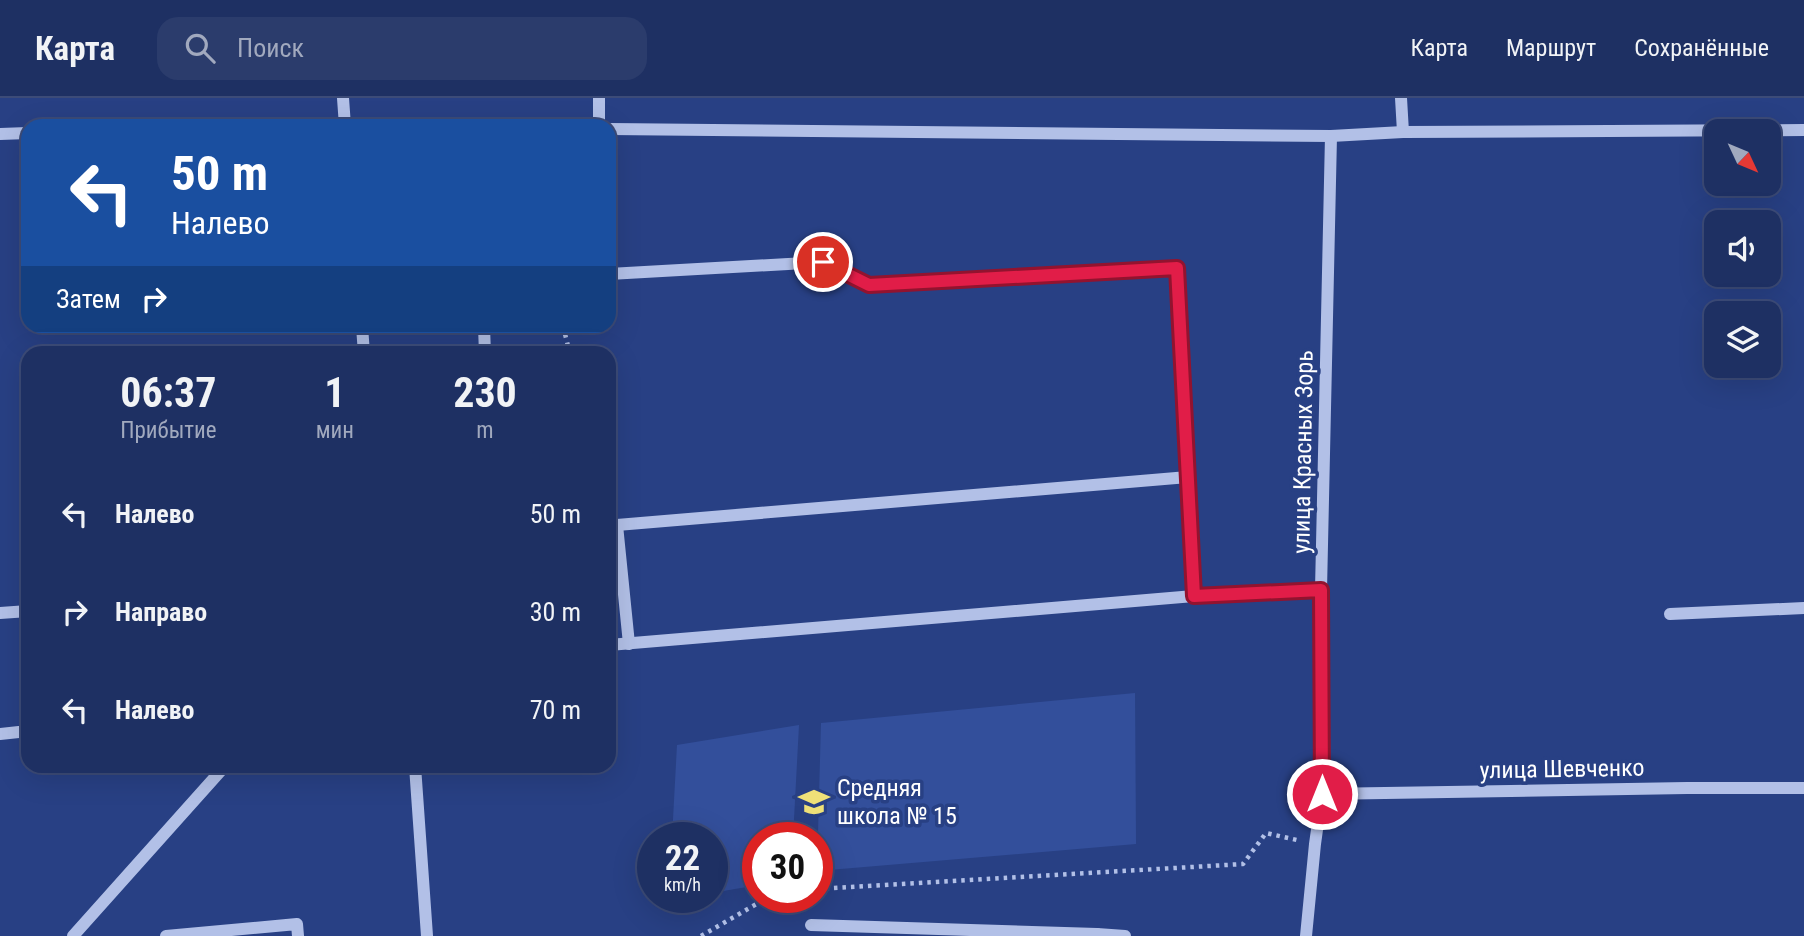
<!DOCTYPE html>
<html lang="ru">
<meta charset="utf-8">
<style>
body{margin:0;font-family:"Roboto Condensed",sans-serif;background:#2b3c6c;color:#f1f3f6;height:100vh;display:flex;flex-direction:column;font-size:26px;white-space:nowrap}
*{box-sizing:border-box;margin:0}
p{font-size:23px;color:#a1a9be}
.icon{flex:none;width:38px;height:38px;fill:none;stroke:currentColor;stroke-width:2;stroke-linecap:round;stroke-linejoin:round}
.map{position:relative;flex:1;overflow:hidden}
.sheet{position:absolute;left:21px;top:248px;width:595px;height:427px;display:flex;flex-direction:column;background:#1e3063;border-radius:21px;box-shadow:0 7px 28px #0002,0 0 0 2px #3c4b78}
.sheet>*{flex:none}
.guide{position:absolute;left:21px;top:21px;width:595px;height:214px;border-radius:21px;box-shadow:0 7px 28px #0002,0 0 0 2px #3c4b78;background:#1a4fa0;color:#fff;overflow:hidden}
.needle{width:46px;rotate:134deg}
.tools{position:absolute;left:1704px;top:21px;display:grid;gap:14px}
.tools a{display:grid;place-items:center;width:77px;height:77px;border-radius:14px;background:#1e3063;box-shadow:0 7px 28px #0002,0 0 0 2px #3c4b78;font-size:35px}
.speed{position:absolute;left:637px;top:724px;display:flex;gap:14px;font-size:35px;font-weight:700;text-align:center}
.speed>*{display:grid;place-content:center;width:91px;height:91px;border-radius:50%;background:#1e3063;box-shadow:0 7px 28px #0002,0 0 0 2px #3c4b78;line-height:1}
.speed small{font-size:18px;font-weight:400}
.speed .limit{border:10px solid #d22;background:#fff;color:#111}
.pin{position:absolute;display:grid;place-items:center;width:60px;height:60px;color:#fff;margin:-30px;border:4px solid #fff;border-radius:50%;box-shadow:0 2px 7px #0007}
.me{position:absolute;width:77px;margin:-38px;rotate:0deg;stroke-linejoin:round;filter:drop-shadow(0 0 5px #0008)}
.turn{display:flex;align-items:center;gap:24px;height:147px;padding:0 35px;font-size:32px}
.turn .icon{width:91px;height:91px;stroke-width:2.5}
.turn b{display:block;font-size:49px;line-height:60px}
.then{display:flex;align-items:center;height:66px;padding:0 35px;background:#0003;gap:14px;font-size:26px}
.eta{display:flex;justify-content:space-evenly;align-items:center;height:119px;text-align:center}
.eta b{font-size:42px;font-weight:700;line-height:49px}
ul{padding:0;list-style:none}
li{display:flex;align-items:center;gap:21px;height:98px;padding:0 35px}
li div{flex:1}
li b{display:block;font-size:26px}
li em{font-style:normal}
header{display:flex;align-items:center;gap:42px;box-sizing:border-box;height:98px;padding:0 35px;background:#1e3063;border-bottom:2px solid #3c4b78}
header strong{font-size:33px}
nav{display:flex;gap:38px;margin-inline-start:auto;font-size:24px}
.search{width:490px;height:63px;background:#2b3c6c;display:flex;align-items:center;gap:18px;box-sizing:border-box;padding:0 24px;border-radius:21px;color:#a1a9be;font-size:26px}
.map>svg:first-child{display:block}
.grass{fill:#334f9b}
.lines{fill:none;stroke-linecap:round;stroke-linejoin:round}
.path{stroke:#b2c0e7;stroke-width:4.5;stroke-dasharray:3.5 5;stroke-linecap:butt}
.minor{stroke:#b2c0e7;stroke-width:12}
.route-casing{stroke:#92132f;stroke-width:18}
.route{stroke:#e11d48;stroke-width:12}
.labels{text-anchor:middle;dominant-baseline:central;stroke-width:7;stroke-linejoin:round;paint-order:stroke}
.street-label{font-size:24px;fill:#fff;stroke:#284084}
.poi-label{font-size:24px;fill:#fff;stroke:#284084;text-anchor:start}
</style>
<header>
<strong>Карта</strong>
<div class="search"><svg class="icon" aria-label="search" viewBox="0 0 24 24"><circle cx="10" cy="10" r="6"/><path d="M15 15l6 6"/></svg>Поиск</div>
<nav><a>Карта</a><a>Маршрут</a><a>Сохранённые</a></nav>
</header>
<div class="map">
<svg width="1804" height="838" viewBox="0 0 1804 838">
<rect width="100%" height="100%" fill="#284084"/>
<g class="grass">
<polygon points="1135,595 1136,746 817,773 821,625"/>
<polygon points="799,627 793,740 758,740 758,787 712,795 712,740 672,740 677,647"/>
</g>
<g class="lines">
<g class="path">
<polyline points="563,228 570,256"/>
<polyline points="609,396 613,409"/>
<polyline points="817,791 1243,766 1266,735 1297,742"/>
<polyline points="701,838 767,800"/>
</g>
<g class="minor">
<polyline points="343,0 345,28"/>
<polyline points="599,0 599,28"/>
<polyline points="1401,0 1403,34"/>
<polyline points="609,31 1331,38 1403,34 1804,32"/>
<polyline points="0,36 28,35"/>
<polyline points="609,176 823,164 869,187 1177,170 1194,498"/>
<polyline points="362,228 364,256"/>
<polyline points="484,228 485,256"/>
<polyline points="0,515 28,513"/>
<polyline points="1670,516 1804,510"/>
<polyline points="629,546 617,427 1188,379"/>
<polyline points="609,547 1194,498 1321,492"/>
<polyline points="0,636 28,633"/>
<polyline points="415,668 427,838"/>
<polyline points="1322,696 1687,690 1804,690"/>
<polyline points="811,827 1097,836 1097,838"/>
<polyline points="1097,836 1125,838"/>
<polyline points="73,838 225,668"/>
<polyline points="166,838 297,826 298,838"/>
<polyline points="1306,838 1315,746 1322,696 1321,492 1331,38"/>
</g>
</g>
<g class="lines">
<defs>
<polyline id="route" points="823,164 869,187 1177,170 1194,498 1321,492 1322,696"/>
</defs>
<use href="#route" class="route-casing"/>
<use href="#route" class="route"/>
</g>
<defs>
<symbol id="school-bare" viewBox="-9 -9 18 18"><path d="M0-5L7-2L0 1L-7-2ZM-4 1L0 2.5L4 1V4Q0 6-4 4Z" fill="#efe178" stroke="#284084" stroke-width="2.5" paint-order="stroke"/></symbol>
</defs>
<g fill-rule="evenodd">
<use href="#school-bare" x="792" y="682" width="44" height="44"/>
</g>
<g class="labels">
<g class="street-label">
<text transform="translate(1303 354) rotate(-89)">улица Красных Зорь</text>
<text transform="translate(1562 671) rotate(-1)">улица Шевченко</text>
</g>
<g class="poi-label">
<text x="837" y="690">Средняя<tspan x="837" dy="28">школа № 15</tspan></text>
</g>
</g>
</svg>
<div class="tools">
<a><svg class="needle" viewBox="-14 -14 28 28"><path d="M0-13l5 13h-10z" fill="#e53935"/><path d="M0 13l5-13h-10z" fill="#a1a9be"/></svg></a>
<a><svg class="icon" aria-label="sound" viewBox="0 0 24 24"><path d="M4 9h4l5-4v14l-5-4H4zM17 9q2 3 0 6"/></svg></a>
<a><svg class="icon" aria-label="layers" viewBox="0 0 24 24"><path d="M12 4l9 5-9 5-9-5zM3 14l9 5 9-5"/></svg></a>
</div>
<div class="speed"><div>22<small>km/h</small></div><div class="limit">30</div></div>
<div class="pin" style="left:823px;top:164px;background:#d93025"><svg class="icon" aria-label="arrive" viewBox="0 0 24 24"><path d="M6 21V4h12l-3 4 3 4H6"/></svg></div>
<svg class="me" style="left:1322px;top:696px" viewBox="-20 -20 40 40"><circle r="17" fill="#e11d48" stroke="#fff" stroke-width="3"/><path d="M0-11L8 9 0 5-8 9z" fill="#fff"/></svg>
<div class="guide">
<div class="turn"><svg class="icon" aria-label="left" viewBox="0 0 24 24"><path d="M17 20v-9H6M10 6l-5 5 5 5"/></svg><div><b>50 m</b>Налево</div></div>
<div class="then">Затем<svg class="icon" aria-label="right" viewBox="0 0 24 24"><path d="M7 20v-9h11M14 6l5 5-5 5"/></svg></div>
</div>
<section class="sheet">
<div class="eta">
<div><b>06:37</b><p>Прибытие</p></div>
<div><b>1</b><p>мин</p></div>
<div><b>230</b><p>m</p></div>
</div>
<ul>
<li><svg class="icon" aria-label="left" viewBox="0 0 24 24"><path d="M17 20v-9H6M10 6l-5 5 5 5"/></svg><div><b>Налево</b></div><em>50 m</em></li>
<li><svg class="icon" aria-label="right" viewBox="0 0 24 24"><path d="M7 20v-9h11M14 6l5 5-5 5"/></svg><div><b>Направо</b></div><em>30 m</em></li>
<li><svg class="icon" aria-label="left" viewBox="0 0 24 24"><path d="M17 20v-9H6M10 6l-5 5 5 5"/></svg><div><b>Налево</b></div><em>70 m</em></li>
</ul>
</section>
</div>
